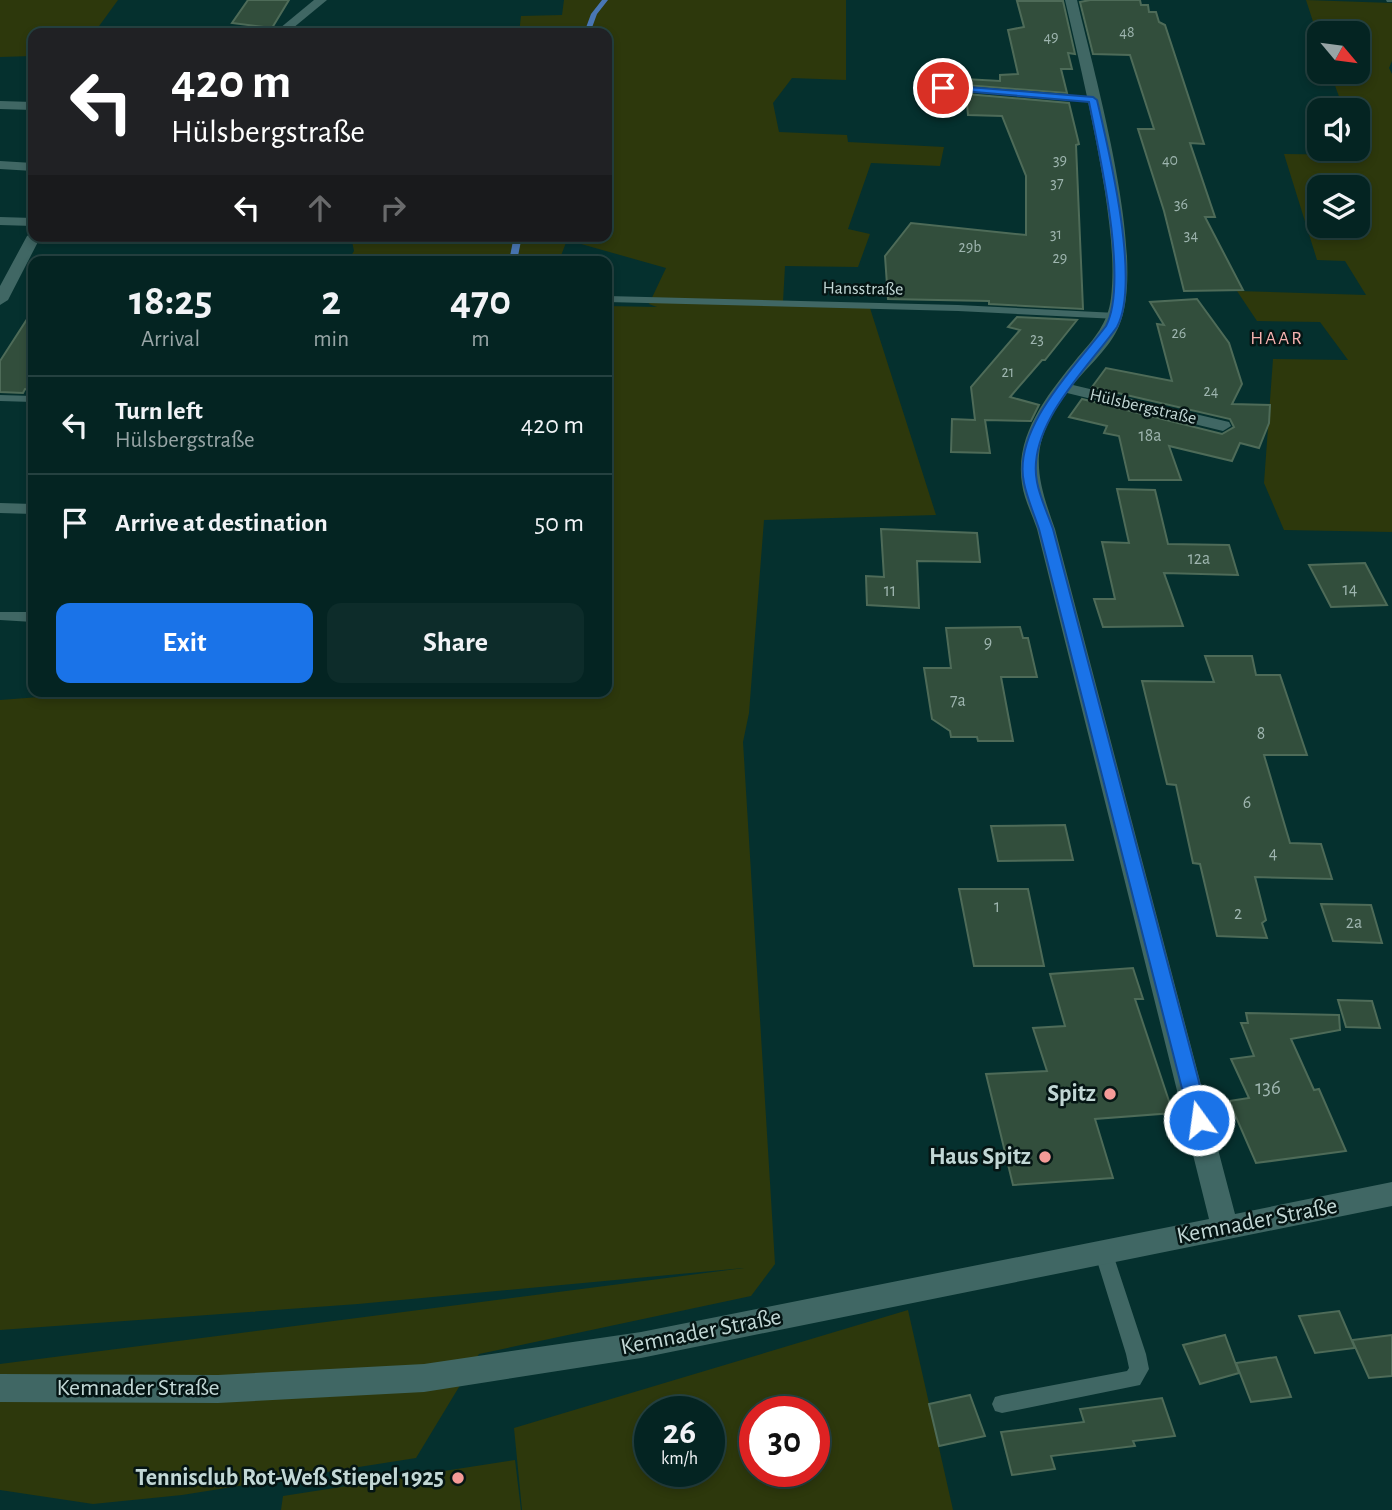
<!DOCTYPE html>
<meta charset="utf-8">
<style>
body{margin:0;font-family:"Alegreya Sans",sans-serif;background:#0d2c2a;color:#f1f3f6;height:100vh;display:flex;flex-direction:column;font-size:26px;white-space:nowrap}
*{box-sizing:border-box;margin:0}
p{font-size:23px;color:#97a4a5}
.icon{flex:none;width:38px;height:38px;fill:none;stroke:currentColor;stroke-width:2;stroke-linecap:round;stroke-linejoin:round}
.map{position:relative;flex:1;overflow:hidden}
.panel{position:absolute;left:28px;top:256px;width:584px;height:441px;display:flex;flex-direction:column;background:#042422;border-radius:14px;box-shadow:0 4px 10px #0003,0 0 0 2px #254140}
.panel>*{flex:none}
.hud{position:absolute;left:28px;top:28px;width:584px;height:214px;border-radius:14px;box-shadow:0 4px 10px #0003,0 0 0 2px #254140;background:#202124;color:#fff;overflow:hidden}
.needle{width:46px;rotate:119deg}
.controls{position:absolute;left:1307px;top:21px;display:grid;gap:14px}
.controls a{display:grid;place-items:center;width:63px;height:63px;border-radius:14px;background:#042422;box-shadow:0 4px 10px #0003,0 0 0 2px #254140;font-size:35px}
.speed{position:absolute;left:634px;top:1396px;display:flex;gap:14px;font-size:35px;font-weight:700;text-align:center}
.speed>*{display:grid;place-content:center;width:91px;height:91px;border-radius:50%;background:#042422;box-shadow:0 4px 10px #0003,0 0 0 2px #254140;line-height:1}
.speed small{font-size:18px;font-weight:400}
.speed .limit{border:10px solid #d22;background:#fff;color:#111}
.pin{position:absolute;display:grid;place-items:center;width:60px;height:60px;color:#fff;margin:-30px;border:4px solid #fff;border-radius:50%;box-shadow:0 2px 7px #0007}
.me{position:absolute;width:77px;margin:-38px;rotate:346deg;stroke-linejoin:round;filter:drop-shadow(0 0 5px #0008)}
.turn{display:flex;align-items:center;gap:24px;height:147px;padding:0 28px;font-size:32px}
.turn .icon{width:91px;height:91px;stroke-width:2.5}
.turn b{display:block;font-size:49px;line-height:60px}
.lanes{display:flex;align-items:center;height:66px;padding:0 28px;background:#0003;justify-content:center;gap:35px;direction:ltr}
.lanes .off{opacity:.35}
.eta{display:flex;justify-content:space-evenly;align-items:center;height:119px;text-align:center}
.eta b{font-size:42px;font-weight:700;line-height:49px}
.button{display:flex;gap:14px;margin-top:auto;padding:14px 28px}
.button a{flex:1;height:80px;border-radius:14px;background:#1a73e8;color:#fff;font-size:28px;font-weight:700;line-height:80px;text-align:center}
.button a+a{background:#0d2c2a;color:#f1f3f6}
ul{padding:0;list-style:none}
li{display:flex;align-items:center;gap:21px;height:98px;padding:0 28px;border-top:2px solid #254140}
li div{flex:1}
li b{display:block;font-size:26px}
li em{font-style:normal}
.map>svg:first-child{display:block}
.green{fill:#2d380c;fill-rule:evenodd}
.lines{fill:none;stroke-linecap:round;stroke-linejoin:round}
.stream{fill:#4977b5;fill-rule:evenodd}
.building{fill:#324e3c;stroke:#4e6b58;stroke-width:2}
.lane{fill:#406764;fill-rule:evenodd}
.street{fill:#406764;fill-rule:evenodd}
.route{fill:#1a73e8;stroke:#114b97;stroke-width:2}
.poi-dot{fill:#f59b98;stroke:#051514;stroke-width:2.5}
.labels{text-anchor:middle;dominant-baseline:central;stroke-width:5;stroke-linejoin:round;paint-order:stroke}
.far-number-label{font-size:16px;fill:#9eb5af}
.far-street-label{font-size:18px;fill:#c2d7d5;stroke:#051514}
.number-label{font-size:18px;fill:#9eb5af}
.far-neighbourhood-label{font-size:19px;letter-spacing:2px;fill:#f6b2af;stroke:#051514}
.near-number-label{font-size:21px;fill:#9eb5af}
.near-poi-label{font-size:24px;font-weight:bold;fill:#c2d7d5;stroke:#051514;text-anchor:end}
.near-street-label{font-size:24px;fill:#c2d7d5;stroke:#051514}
</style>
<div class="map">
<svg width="1392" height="1510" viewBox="0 0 1392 1510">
<rect width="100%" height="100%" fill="#05302e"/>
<g class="green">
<polygon points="0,0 118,0 94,33 33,33 33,56 0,57"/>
<polygon points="564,0 846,0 846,80 792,78 773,103 779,132 847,135 848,142 944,147 940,166 871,163 848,229 870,234 858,267 785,266 783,302 869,305 936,515 764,520 749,713 743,742 775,1264 751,1296 479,1354 416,1458 182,1495 93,1504 0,1490 0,1364 744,1268 358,1304 0,1330 0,700 119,691 607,691 607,306 657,307 649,304 666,268 567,240 559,261 348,261 354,251 351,236 607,236 607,33 519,33 521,16 562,15"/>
<path d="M1306,0L1392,3V61L1389,68L1392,74V532L1284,530L1264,483L1273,359L1348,360L1320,322L1257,321L1237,291L1366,295L1345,261L1317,260L1284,154L1359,155L1358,110H1344L1330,72H1358V33H1320L1319,40ZM1320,187H1358V226H1320Z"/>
<path d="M908,1310L953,1510H522L514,1428ZM649,1412H709V1472H649ZM754,1412H814V1472H754Z"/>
<polygon points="515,1460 521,1510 281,1510 283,1496"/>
</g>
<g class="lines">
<g class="stream">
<polygon points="602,0 608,0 597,14 590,33 584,33 591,14"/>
<polygon points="514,236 522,236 517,261 509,261"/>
<polygon points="449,691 459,691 459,692 454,695 450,694"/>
</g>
</g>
<g class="building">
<polygon points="248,0 289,0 272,28 232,23"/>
<polygon points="1090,0 1140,0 1141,5 1148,5 1149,12 1156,12 1159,22 1165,25 1204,144 1190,143 1215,217 1205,217 1243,290 1184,291 1164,211 1138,129 1154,129 1130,55 1093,54 1080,2"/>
<polygon points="1017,1 1063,1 1075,54 1068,53 1072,69 1061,69 1067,93 965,85 965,79 1000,81 1000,75 1018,74 1008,30 1024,27"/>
<polygon points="966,94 1069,103 1079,144 1076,145 1083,309 989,304 989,301 888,299 885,256 911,223 1026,235 1026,176 1002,116 968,115"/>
<polygon points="1197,299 1229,343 1242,384 1232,404 1270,405 1269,423 1259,448 1240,443 1232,461 1169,446 1181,480 1129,480 1119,436 1104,433 1107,426 1069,417 1082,399 1222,434 1234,427 1230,419 1092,387 1106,368 1172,381 1157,324 1164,325 1150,302"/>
<polygon points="33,310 33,390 25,389 23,393 0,392 0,361"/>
<polygon points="1017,317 1077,320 1045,360 1042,360 1010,397 1039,405 1031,421 985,420 990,453 951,452 952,419 975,420 971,387 1020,330 1008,327"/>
<polygon points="1117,489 1155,490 1168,544 1229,545 1238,575 1164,573 1183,626 1103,627 1094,599 1115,599 1102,542 1129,543"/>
<polygon points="881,529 977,533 980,562 917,561 919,608 867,605 866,576 884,577"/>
<polygon points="1365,563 1387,605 1331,607 1309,565"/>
<polygon points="1020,627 1023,638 1028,638 1037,677 1001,677 1013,741 978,741 977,737 951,737 950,731 932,719 924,668 951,668 946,628"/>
<polygon points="1205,656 1252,656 1256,675 1280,675 1307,755 1264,755 1290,843 1321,844 1332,879 1255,877 1266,920 1262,923 1267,938 1217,936 1200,864 1193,863 1176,785 1167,784 1142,681 1214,682"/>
<polygon points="1065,825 1073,860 998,861 991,826"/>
<polygon points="959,889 1028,889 1044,966 974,966"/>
<polygon points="1321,904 1371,905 1382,943 1333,941"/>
<polygon points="1133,968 1143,999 1135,999 1173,1113 1095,1119 1113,1178 1013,1185 986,1074 1047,1071 1033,1028 1065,1026 1050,974"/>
<polygon points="1338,1000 1372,1001 1380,1028 1346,1027"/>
<polygon points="1246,1013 1339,1015 1340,1030 1291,1039 1314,1090 1319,1089 1346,1151 1256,1163 1229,1101 1249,1098 1231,1059 1254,1056 1241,1023 1248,1023"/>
<polygon points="1339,1311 1355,1348 1315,1353 1299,1316"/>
<polygon points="1225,1335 1239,1373 1200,1384 1183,1345"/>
<polygon points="1392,1335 1392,1376 1369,1378 1352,1340"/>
<polygon points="1276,1357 1291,1397 1251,1402 1236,1363"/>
<polygon points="970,1395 985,1436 939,1446 929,1404"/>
<polygon points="1162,1398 1175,1436 1133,1441 1135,1446 1051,1456 1055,1469 1012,1475 1001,1432 1084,1422 1080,1409"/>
</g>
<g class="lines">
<g class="lane">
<polygon points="1386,0 1392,0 1392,2 1387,2"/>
<polygon points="926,84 1093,98 1097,100 1093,102 929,88 925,86"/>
<polygon points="607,296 958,305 1117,313 1122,316 1117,319 958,311 607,302"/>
<polygon points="0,395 33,396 33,402 0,401"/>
<polygon points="0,612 33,612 33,622 0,620"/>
<polygon points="1103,1243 1109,1245 1112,1251 1146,1354 1149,1369 1140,1385 1002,1413 995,1411 992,1404 995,1397 1002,1395 1127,1371 1129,1368 1126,1354 1094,1251 1097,1245"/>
</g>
<g class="street">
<polygon points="314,0 327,0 287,33 274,33"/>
<path d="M1065,0H1077C1094,73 1148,260 1119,326C1110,348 1087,367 1073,385L1229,422L1231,426L1223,431L1067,393C1028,445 1035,473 1055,529L1235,1214L1392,1182V1206L641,1358L424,1392L218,1403L0,1402V1374L218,1375L424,1364L641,1332L1209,1219L1037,529C1032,514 1024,499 1022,484C1014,434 1049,393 1078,357C1094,339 1108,323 1111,298C1115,263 1110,227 1105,192C1095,128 1080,64 1065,0Z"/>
<polygon points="0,101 33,102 33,110 0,109"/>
<polygon points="0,161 33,163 33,171 0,169"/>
<polygon points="0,217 33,218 33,226 0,225"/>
<polygon points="33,232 33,236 41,236 8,300 0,305 0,286 27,236"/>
<polygon points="0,503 33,504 33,514 0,513"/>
</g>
</g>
<path class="route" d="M943,85L1093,97L1097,100C1109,151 1141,282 1117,327C1087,369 1026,426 1037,482C1040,498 1048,514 1053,529L1209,1120L1206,1126L1199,1128L1192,1126L1190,1120L1039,529C1034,514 1027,498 1024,483C1012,428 1075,367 1106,326C1129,282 1099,152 1089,102L940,89V86Z"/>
<g class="poi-dot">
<circle cx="1110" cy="1094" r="7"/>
<circle cx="1045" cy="1157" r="7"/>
<circle cx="458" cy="1478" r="7"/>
</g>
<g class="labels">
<g class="far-number-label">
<text x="1127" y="32">48</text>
<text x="1051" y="37">49</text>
<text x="1060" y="160">39</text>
<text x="1170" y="160">40</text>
<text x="1057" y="183">37</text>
<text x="1181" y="204">36</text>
<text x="1056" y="234">31</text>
<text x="1191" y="235">34</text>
<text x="970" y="247">29b</text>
<text x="1060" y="258">29</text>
<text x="1179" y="333">26</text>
<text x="1037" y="339">23</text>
<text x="1008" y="372">21</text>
<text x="1211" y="391">24</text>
</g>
<g class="far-street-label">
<text transform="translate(863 289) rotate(1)">Hansstraße</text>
<text transform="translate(1143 407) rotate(13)">Hülsbergstraße</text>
</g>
<g class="number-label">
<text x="1150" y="436">18a</text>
<text x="1199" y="559">12a</text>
<text x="1350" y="590">14</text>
<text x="890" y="591">11</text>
<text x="988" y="643">9</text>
<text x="958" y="701">7a</text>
<text x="1261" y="734">8</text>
<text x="1247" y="803">6</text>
<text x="1273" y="854">4</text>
<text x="997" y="907">1</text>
<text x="1238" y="914">2</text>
<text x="1354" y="923">2a</text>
</g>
<g class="far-neighbourhood-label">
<text x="1277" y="338">HAAR</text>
</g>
<g class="near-number-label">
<text x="1268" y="1087">136</text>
</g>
<g class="near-poi-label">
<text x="1096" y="1094">Spitz</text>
<text x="1031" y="1157">Haus Spitz</text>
<text x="444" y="1478">Tennisclub Rot-Weß Stiepel 1925</text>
</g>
<g class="near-street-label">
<text transform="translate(1257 1221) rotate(-11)">Kemnader Straße</text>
<text transform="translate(701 1332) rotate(-11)">Kemnader Straße</text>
<text x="138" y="1388">Kemnader Straße</text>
</g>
</g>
</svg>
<div class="controls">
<a><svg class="needle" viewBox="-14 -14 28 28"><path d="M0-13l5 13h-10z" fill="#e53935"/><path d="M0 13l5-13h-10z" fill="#97a4a5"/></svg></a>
<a><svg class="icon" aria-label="sound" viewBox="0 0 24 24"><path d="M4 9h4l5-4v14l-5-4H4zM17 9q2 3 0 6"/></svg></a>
<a><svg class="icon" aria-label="layers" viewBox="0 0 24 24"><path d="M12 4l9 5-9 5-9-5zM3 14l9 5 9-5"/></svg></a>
</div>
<div class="speed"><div>26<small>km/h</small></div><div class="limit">30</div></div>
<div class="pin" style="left:943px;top:88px;background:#d93025"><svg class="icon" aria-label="arrive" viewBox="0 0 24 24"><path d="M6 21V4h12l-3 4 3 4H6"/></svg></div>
<svg class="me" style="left:1199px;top:1120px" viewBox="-20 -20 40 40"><circle r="17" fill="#1a73e8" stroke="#fff" stroke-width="3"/><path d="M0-11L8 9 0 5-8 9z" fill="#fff"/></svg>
<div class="hud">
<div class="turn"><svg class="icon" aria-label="left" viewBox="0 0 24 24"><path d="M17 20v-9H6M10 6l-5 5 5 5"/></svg><div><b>420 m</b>Hülsbergstraße</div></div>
<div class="lanes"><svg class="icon" aria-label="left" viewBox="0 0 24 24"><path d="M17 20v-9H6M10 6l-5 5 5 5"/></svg><svg class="icon off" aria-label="ahead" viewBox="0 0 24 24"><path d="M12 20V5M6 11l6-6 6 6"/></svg><svg class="icon off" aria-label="right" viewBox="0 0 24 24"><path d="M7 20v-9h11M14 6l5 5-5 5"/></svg></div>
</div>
<section class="panel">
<div class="eta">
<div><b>18:25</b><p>Arrival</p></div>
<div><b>2</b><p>min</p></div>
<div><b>470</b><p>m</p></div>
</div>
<ul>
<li><svg class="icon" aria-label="left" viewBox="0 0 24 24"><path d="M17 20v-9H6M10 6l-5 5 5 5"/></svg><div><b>Turn left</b><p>Hülsbergstraße</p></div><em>420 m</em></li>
<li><svg class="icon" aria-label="arrive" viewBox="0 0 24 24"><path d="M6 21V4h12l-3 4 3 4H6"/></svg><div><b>Arrive at destination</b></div><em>50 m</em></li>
</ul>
<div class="button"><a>Exit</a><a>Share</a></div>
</section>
</div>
